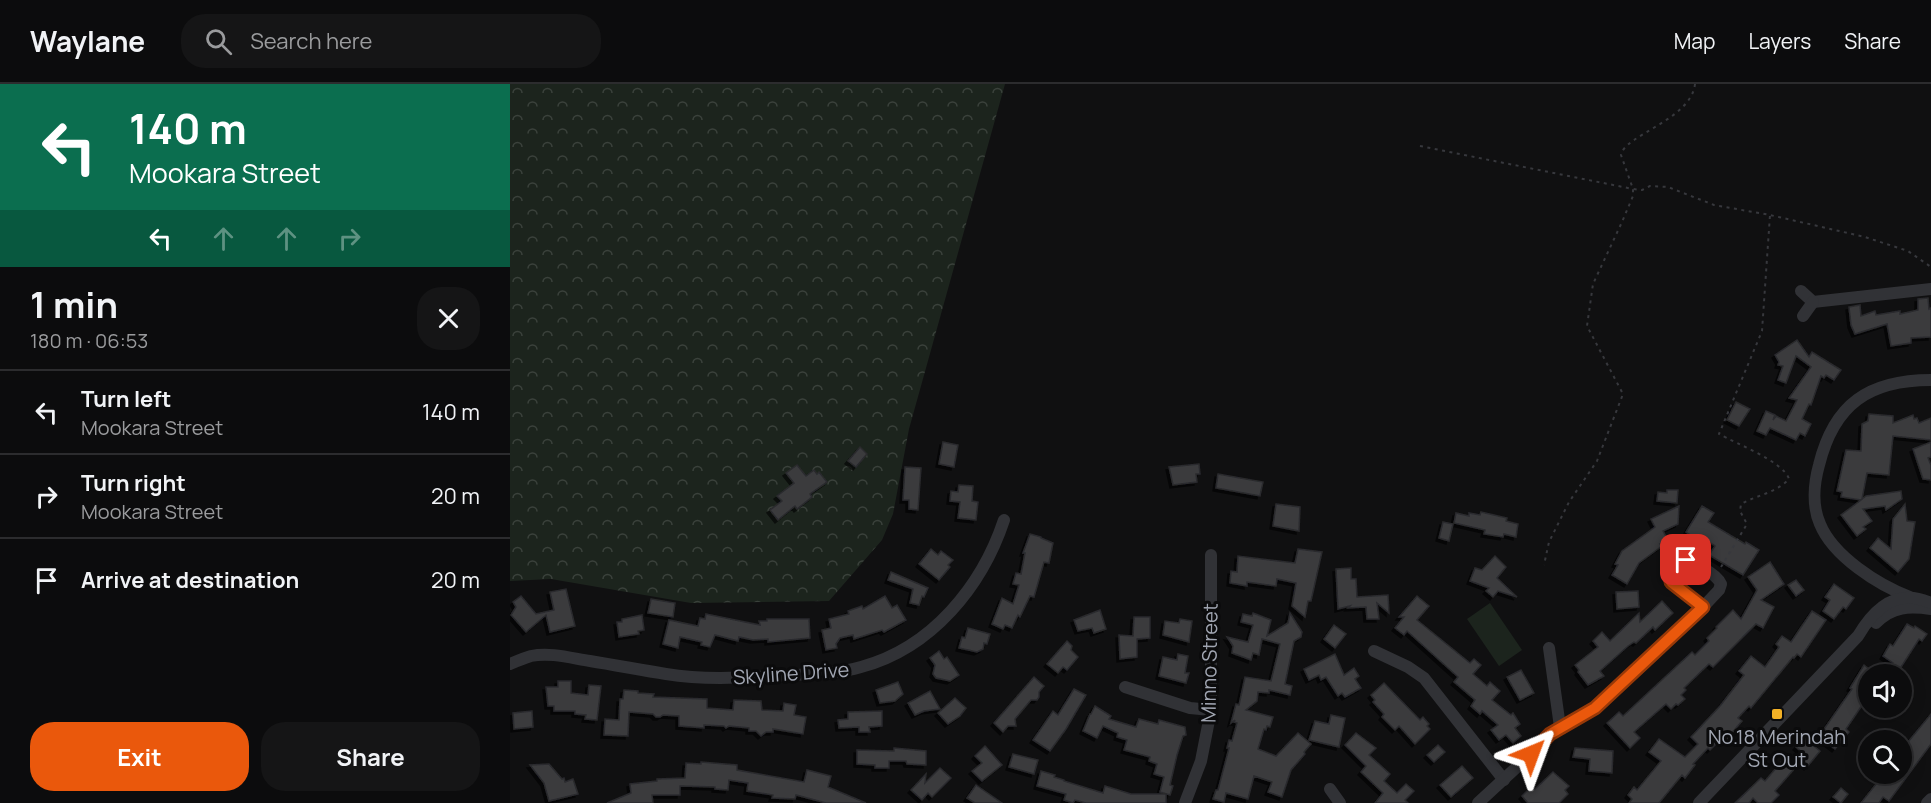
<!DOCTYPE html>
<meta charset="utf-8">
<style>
body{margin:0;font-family:Manrope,sans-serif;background:#151516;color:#f1f3f6;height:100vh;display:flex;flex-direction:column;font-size:22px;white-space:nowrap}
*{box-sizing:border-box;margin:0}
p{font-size:20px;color:#9a9b9d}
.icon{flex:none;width:33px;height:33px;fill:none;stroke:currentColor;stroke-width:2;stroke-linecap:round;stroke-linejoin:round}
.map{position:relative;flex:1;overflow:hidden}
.side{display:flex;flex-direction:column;background:#0c0c0d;width:510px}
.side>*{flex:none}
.banner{background:#0b6e4f;color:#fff;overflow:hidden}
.buttons{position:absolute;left:1348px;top:580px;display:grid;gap:12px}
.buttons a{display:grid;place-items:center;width:54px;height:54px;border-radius:50%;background:#0c0c0d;box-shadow:0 3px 15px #0003,0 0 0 2px #2c2c2e;font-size:30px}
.pin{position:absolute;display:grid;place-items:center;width:51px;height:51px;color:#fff;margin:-26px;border-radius:12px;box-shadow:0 3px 9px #0006}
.me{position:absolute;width:66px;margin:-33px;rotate:44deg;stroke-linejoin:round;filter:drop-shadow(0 0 4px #0008)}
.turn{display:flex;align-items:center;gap:21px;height:126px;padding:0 30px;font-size:27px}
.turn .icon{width:78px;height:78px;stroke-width:2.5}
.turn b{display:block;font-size:42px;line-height:51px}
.lanes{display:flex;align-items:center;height:57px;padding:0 30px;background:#0003;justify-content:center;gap:30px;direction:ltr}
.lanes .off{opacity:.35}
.round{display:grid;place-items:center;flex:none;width:63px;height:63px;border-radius:24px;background:#151516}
.head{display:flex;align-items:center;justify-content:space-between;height:102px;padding:0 30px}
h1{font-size:36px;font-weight:700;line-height:45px}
.action{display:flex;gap:12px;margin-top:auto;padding:12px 30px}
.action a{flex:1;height:69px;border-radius:24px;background:#ea580c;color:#fff;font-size:24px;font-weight:700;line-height:69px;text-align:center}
.action a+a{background:#151516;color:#f1f3f6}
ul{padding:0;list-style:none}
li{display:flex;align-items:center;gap:18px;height:84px;padding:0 30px;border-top:2px solid #2c2c2e}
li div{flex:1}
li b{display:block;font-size:22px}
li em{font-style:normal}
header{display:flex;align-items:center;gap:36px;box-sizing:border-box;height:84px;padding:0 30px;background:#0c0c0d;border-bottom:2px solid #2c2c2e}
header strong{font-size:28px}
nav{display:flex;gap:33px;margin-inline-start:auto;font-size:21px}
.search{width:420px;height:54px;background:#151516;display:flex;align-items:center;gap:15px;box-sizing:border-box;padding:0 21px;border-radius:24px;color:#9a9b9d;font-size:22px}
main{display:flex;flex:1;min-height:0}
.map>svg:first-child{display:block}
.forest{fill:url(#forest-crowns)}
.garden{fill:#1c241d}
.building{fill:#3a3b3e;stroke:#2a2a2d;stroke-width:1.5;filter:url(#shadow)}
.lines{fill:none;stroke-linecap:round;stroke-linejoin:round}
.path{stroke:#37383d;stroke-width:2;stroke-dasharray:3 4.5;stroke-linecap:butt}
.minor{stroke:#313236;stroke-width:12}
.route-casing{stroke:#983908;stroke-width:15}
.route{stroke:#ea580c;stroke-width:10}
.poi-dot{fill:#f3b126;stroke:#0b0b0c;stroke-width:2}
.labels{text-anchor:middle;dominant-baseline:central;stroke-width:6;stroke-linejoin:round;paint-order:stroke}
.street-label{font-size:20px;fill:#a1a6b2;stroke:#0b0b0c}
.poi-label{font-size:20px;fill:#a1a6b2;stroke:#0b0b0c}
</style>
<header>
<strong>Waylane</strong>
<div class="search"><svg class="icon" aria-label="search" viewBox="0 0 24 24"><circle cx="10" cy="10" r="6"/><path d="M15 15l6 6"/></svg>Search here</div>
<nav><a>Map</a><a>Layers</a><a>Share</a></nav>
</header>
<main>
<section class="side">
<div class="banner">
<div class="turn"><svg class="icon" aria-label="left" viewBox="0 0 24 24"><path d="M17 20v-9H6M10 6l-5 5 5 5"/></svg><div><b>140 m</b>Mookara Street</div></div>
<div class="lanes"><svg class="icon" aria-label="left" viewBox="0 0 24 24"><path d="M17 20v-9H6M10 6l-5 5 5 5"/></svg><svg class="icon off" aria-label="ahead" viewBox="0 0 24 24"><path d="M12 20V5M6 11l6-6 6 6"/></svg><svg class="icon off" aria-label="ahead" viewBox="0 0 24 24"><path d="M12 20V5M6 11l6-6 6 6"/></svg><svg class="icon off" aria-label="right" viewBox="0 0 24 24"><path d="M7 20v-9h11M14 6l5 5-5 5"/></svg></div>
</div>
<div class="head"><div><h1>1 min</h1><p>180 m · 06:53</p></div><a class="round"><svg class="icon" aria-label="close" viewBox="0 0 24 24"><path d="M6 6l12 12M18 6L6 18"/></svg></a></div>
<ul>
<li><svg class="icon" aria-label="left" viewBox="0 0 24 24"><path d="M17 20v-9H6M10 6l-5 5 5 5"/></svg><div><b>Turn left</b><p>Mookara Street</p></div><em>140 m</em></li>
<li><svg class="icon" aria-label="right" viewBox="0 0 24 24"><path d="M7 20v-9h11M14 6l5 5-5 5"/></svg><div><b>Turn right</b><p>Mookara Street</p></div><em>20 m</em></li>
<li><svg class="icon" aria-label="arrive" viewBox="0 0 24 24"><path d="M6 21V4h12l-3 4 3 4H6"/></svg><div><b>Arrive at destination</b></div><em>20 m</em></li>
</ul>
<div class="action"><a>Exit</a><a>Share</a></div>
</section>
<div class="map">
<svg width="1421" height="719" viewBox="0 0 1421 719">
<defs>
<pattern id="forest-crowns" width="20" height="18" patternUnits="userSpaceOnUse" patternTransform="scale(1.5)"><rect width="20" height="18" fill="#1c241d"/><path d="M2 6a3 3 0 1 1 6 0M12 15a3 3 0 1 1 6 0" fill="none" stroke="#3a413b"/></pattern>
<filter id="shadow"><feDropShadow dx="-3" dy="3" stdDeviation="0" flood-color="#0009"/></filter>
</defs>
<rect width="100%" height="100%" fill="#101011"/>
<polygon class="forest" points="0,0 495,0 399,345 383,430 372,456 319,517 181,519 41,495 0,497"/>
<polygon class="garden" points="980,519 1012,566 989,582 957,535"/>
<g class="building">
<polygon points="1418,214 1419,225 1421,224 1421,253 1401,254 1401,259 1381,262 1377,240 1345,250 1341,241 1339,223 1350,221 1351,232 1365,227 1366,231 1390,227 1390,230 1408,226 1408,215"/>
<polygon points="1287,256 1299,273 1302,268 1331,286 1324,296 1316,291 1314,294 1311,292 1301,321 1299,320 1292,335 1301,340 1295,352 1290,349 1286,356 1260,344 1256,351 1247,347 1256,327 1265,331 1263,336 1266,332 1276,337 1287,316 1279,314 1301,283 1286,272 1276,299 1268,296 1273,282 1268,281 1269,278 1265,271"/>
<polygon points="1226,318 1240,325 1229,342 1217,336"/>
<polygon points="1359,330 1383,332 1383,339 1403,331 1404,335 1407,334 1409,339 1421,334 1421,356 1383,352 1379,391 1357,389 1352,415 1356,412 1391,407 1392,415 1376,426 1375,422 1353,425 1362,437 1353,443 1356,445 1347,452 1331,431 1351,416 1331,413 1332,408 1327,407 1336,366 1351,367 1352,340 1358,337"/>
<polygon points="433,358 448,361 444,383 429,380"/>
<polygon points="1421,358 1421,373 1418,374 1421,381 1421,396 1413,395 1403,365"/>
<polygon points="350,363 357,370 346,383 338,377"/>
<polygon points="689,380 690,390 686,390 687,398 663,401 659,383"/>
<polygon points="287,381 296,392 304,386 307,390 309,388 317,398 300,410 302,413 287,425 285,422 268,436 260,426 272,417 267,412 284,399 276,389"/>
<polygon points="395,383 411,384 408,426 399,425 399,416 393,416"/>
<polygon points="708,390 753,398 750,412 706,404"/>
<polygon points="449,401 463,402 462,417 468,418 466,436 448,434 450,418 440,417 441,407 448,408"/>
<polygon points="1157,406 1168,406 1167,419 1147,417 1148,408 1157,409"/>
<polygon points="766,420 790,423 789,447 763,442"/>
<polygon points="1395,420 1397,437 1405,438 1399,475 1388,488 1360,464 1368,454 1381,465 1383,435"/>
<polygon points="1169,422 1168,440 1153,447 1158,456 1150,460 1152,462 1129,479 1117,500 1102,491 1108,481 1105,480 1112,467 1145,443 1141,435"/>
<polygon points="1192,422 1204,429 1198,438 1235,460 1236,458 1249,466 1233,491 1199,471 1205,462 1190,452 1188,456 1176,448"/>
<polygon points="971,428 997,434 996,437 1008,440 1006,453 994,450 993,453 974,450 975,446 944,439 946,429 959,432 959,429 970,431"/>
<polygon points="933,438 943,440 939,457 929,454"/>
<polygon points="520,450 531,453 531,454 543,459 539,479 534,478 524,513 520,512 510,533 508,531 502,544 495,541 493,545 482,540 492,514 503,520 509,501 503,500 506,489 511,490 515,469 513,469"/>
<polygon points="421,465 428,471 431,467 443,476 438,481 440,483 429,496 409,480"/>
<polygon points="788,465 812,468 801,517 798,517 795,533 782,522 786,499 767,495 766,502 737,498 737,502 720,499 721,487 727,488 728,472 785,479"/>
<polygon points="985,472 996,483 987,494 1007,513 988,507 983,513 976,507 979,504 960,497 965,484 972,486"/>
<polygon points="1260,478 1274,500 1251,516 1264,523 1253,544 1246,540 1203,583 1199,580 1174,604 1176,606 1171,611 1175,615 1168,621 1166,620 1161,625 1156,620 1124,648 1130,654 1120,664 1097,639 1109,628 1113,632 1182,568 1185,571 1199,557 1197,554 1207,544 1206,543 1223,526 1231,535 1247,506 1238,493"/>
<polygon points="841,484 841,495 846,495 847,513 878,511 879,529 867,519 869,535 857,535 856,523 838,524 840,522 828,525 826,485"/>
<polygon points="381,488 418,504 414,513 412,512 409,521 400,519 403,505 378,496"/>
<polygon points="1286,496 1294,506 1286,512 1278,501"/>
<polygon points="1324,500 1344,514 1336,525 1333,523 1324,535 1313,527 1320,516 1315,513"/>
<polygon points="56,505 65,542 40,548 36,531 16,548 1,531 6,523 3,518 11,512 26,530 44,526 40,508"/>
<polygon points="1128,507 1129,523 1107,525 1106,508"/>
<polygon points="375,512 382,524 387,521 396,536 374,548 372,546 344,555 343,551 330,554 326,560 327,564 316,566 312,546 321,544 319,535 339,530 338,527 352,522 353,525"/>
<polygon points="907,512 919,522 907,536 960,579 964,575 971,581 963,590 977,602 980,598 990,607 982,616 1001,631 1003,629 1010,640 1005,644 1011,652 1003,659 996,651 989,656 981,646 988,641 972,627 970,630 961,622 965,616 944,598 948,593 897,547 894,551 885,544 894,533 889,533"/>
<polygon points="141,515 165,519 163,533 138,529"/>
<polygon points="1152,517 1163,529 1145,546 1143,543 1126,559 1124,558 1118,562 1090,587 1094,592 1078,601 1068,588 1069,586 1065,581 1088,563 1083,557 1092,548 1100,557 1129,529 1130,538"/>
<polygon points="590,526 596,545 584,549 582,544 568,547 564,536"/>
<polygon points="1302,527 1316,536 1291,573 1287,570 1284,574 1283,573 1241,624 1239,622 1228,634 1232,637 1216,656 1213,653 1200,666 1198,664 1183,680 1185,681 1175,694 1172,691 1149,719 1119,719 1122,715 1118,711 1124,703 1127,706 1151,677 1139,668 1149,655 1175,673 1188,660 1181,653 1210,622 1234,591 1229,587 1241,572 1255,583 1269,563 1266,560 1272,552 1281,558"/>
<polygon points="743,529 761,536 757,552 778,539 780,529 792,548 791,553 784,557 775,600 782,602 780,611 759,606 759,609 748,608 747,617 736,626 763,633 760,643 757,642 756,646 754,645 748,665 766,672 788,649 801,660 794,668 795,670 781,686 772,713 758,708 762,698 744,692 738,715 716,709 714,718 703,715 706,706 708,706 719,664 717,664 719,656 722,657 727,639 724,638 725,636 721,639 726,620 729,621 735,593 761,597 770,560 752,555 749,571 743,569 741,576 722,569 723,562 717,553 738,558 743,541 731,538 733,530 742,532"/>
<polygon points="196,530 250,541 249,537 257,537 257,535 299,535 300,554 258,558 258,555 243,556 229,553 228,557 205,551 200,563 191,561 192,558 170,553 168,564 153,560 159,536 188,542 190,534 195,535"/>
<polygon points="132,531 134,546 128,547 129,550 109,553 107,538 112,538 112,535"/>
<polygon points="624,533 640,533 640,554 627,555 627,573 610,575 609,551 623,552"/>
<polygon points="670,535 682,537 679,558 653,551 655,537 669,539"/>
<polygon points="1397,540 1404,544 1405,542 1417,550 1412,557 1409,555 1386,591 1375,591 1383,579 1373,572 1380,560 1383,562"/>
<polygon points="824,541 836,550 825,564 814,555"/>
<polygon points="458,544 480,550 477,560 474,559 473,565 467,568 449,564 452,553 455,554"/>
<polygon points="557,557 562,562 561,566 568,573 557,586 553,583 548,589 537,580"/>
<polygon points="429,567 434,575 437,573 449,591 440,597 426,594 423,590 425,581 420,574"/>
<polygon points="668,570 678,572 675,589 679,589 676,599 649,592 653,573 667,576"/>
<polygon points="825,570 834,591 844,584 849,592 845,595 851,604 835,613 832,609 828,612 816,593 811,596 809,591 799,596 794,585"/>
<polygon points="1354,581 1359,585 1359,611 1336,645 1339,648 1325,665 1317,659 1323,652 1314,645 1342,605 1340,604"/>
<polygon points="1011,586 1024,609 1010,616 997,593"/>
<polygon points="524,593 534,602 529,608 529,613 527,616 521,616 505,635 506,642 498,642 493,648 484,639"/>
<polygon points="48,597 61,597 61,609 78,611 79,601 91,602 87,636 75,635 76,631 65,630 65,627 44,627 44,622 38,622 36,603 48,603"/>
<polygon points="388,598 393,610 385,617 370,619 366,606"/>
<polygon points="874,599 910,636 913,633 919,640 917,642 920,645 905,660 889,642 885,646 872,633 874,630 863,618 865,616 861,611"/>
<polygon points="564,605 576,611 556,645 540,667 523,656 543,627 548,631"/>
<polygon points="114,606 128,607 128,609 144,610 143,613 197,615 197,624 223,626 224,616 251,617 252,626 273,627 274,619 286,621 284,631 296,633 293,650 263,645 263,648 256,648 251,652 246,647 239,647 239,644 219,642 216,644 214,642 194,641 194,644 169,642 169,632 153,631 150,633 146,633 143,630 119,628 118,652 94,651 95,635 109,636 110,615 113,615"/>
<polygon points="420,607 430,625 414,627 405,631 398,619"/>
<polygon points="445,614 456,624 450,632 438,640 428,629"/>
<polygon points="585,622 601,632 599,635 626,643 629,635 648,640 649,636 675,643 676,651 673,652 667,671 660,701 663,702 660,711 650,708 654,693 644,690 647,680 639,677 640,673 614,666 617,656 607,653 608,649 593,642 587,654 573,647 580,630 581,630"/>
<polygon points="22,627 23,643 4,645 3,629"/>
<polygon points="372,627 372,642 359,643 360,648 349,648 349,643 329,644 328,636 338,635 338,628"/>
<polygon points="1421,630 1421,660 1379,717 1373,713 1369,719 1351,719 1374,690 1392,690 1392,669 1398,658"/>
<polygon points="821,631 835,634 829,663 799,656 805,637 819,640"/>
<polygon points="846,649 866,664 859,671 880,690 874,697 887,709 896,700 904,707 895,716 898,719 865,719 873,709 851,688 856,682 835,661"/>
<polygon points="1294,654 1310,667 1297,683 1289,676 1294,670 1286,663"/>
<polygon points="928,661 935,668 924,678 917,671"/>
<polygon points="475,662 492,681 472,697 462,687 472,679 465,672"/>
<polygon points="384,664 416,667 416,681 397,680 396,677 379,677 379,684 365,684 365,681 347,680 347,666 384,667"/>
<polygon points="1065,664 1103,667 1102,689 1079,687 1080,675 1063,673"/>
<polygon points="503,670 528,676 524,690 499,683"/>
<polygon points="1273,676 1276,676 1285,684 1265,707 1269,711 1261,719 1248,719 1243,714 1239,719 1225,719 1251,694 1255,697"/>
<polygon points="191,678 227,681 227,686 294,698 297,686 321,692 318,703 356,719 316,719 286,711 285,715 262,714 263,711 237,707 238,699 219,696 218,706 205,705 205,703 170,702 170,711 142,711 143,719 97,719 121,709 120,700 147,697 147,695 175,694 176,679 191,680"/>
<polygon points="39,680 52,695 54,694 55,698 63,695 68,710 39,717 34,699 20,681"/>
<polygon points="952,682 963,694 941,713 930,701"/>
<polygon points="430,684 441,694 422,713 418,709 412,716 401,706 416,690 415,699"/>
<polygon points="531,687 545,691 544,693 554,696 554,697 593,709 595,702 621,710 656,710 656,719 576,719 565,716 563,719 554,716 556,710 527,702"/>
<polygon points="1043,688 1059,702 1055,706 1058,710 1049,719 1018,719 1012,712 1022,702 1025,705"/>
<polygon points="466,701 492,719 465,719 457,714"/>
<polygon points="1331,704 1338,710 1331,719 1323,713"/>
</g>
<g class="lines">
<g class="path">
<path d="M1185,0C1181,36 1114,51 1111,71L1123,105L1132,106L1140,102L1158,103L1204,121L1260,131L1355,153L1398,167L1421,183"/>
<polyline points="910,62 1123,105 1123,112 1112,138 1083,200 1077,242 1113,310 1087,377 1059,418 1039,458 1034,481"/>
<path d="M1211,483L1237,440L1230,427L1231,420C1247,411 1266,409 1279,395C1274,378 1225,359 1209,350L1252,247L1260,131"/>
</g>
<g class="minor">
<polyline points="1291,207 1303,218 1421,205"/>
<polyline points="1293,232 1303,218"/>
<path d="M1400,513C1368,501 1323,472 1310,440C1302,422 1304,399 1309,381C1324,320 1359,296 1421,296"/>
<path d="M1366,539C1382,522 1400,522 1421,525"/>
<polyline points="1039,564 1050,643"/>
<polyline points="864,567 898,583 914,594 994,696"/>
<path d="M0,580C7,577 14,574 21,572C40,568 61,574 80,577C105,581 131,586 156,590C192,596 229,594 265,592C294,590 324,591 351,583C422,564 472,502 494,436"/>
<polyline points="615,603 680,624 701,626"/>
<polyline points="820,705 830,719"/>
<polyline points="675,719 691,677 701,626 701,471"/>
<path d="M968,719L1021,670L1040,650L1085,624L1136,578L1193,523L1209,506L1211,500C1207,490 1180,475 1169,477L1161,490L1162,498L1193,523"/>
<path d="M1189,719L1348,552C1365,523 1388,504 1421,519"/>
<polyline points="1417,719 1421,715"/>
</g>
</g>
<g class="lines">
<defs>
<polyline id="route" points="1021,670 1040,650 1085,624 1193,523 1161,498 1161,490 1166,480 1176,476"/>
</defs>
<use href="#route" class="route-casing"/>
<use href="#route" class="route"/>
</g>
<rect class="poi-dot" x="1261" y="624" width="12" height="12" rx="3"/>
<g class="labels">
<g class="street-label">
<text transform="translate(699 579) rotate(-89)">Minno Street</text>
<text transform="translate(281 589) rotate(-4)">Skyline Drive</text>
</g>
<g class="poi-label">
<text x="1267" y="652">No.18 Merindah<tspan x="1267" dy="23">St Out</tspan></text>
</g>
</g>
</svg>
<div class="buttons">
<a><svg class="icon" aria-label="sound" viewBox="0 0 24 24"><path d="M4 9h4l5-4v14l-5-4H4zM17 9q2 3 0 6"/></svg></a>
<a><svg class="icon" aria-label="search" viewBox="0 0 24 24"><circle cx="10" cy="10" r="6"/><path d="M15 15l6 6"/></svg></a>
</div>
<div class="pin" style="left:1176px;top:476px;background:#d93025"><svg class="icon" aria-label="arrive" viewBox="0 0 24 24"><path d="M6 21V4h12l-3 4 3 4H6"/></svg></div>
<svg class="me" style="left:1021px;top:670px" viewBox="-20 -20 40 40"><path d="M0-17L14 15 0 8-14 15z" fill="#ea580c" stroke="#fff" stroke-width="4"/></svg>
</div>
</main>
